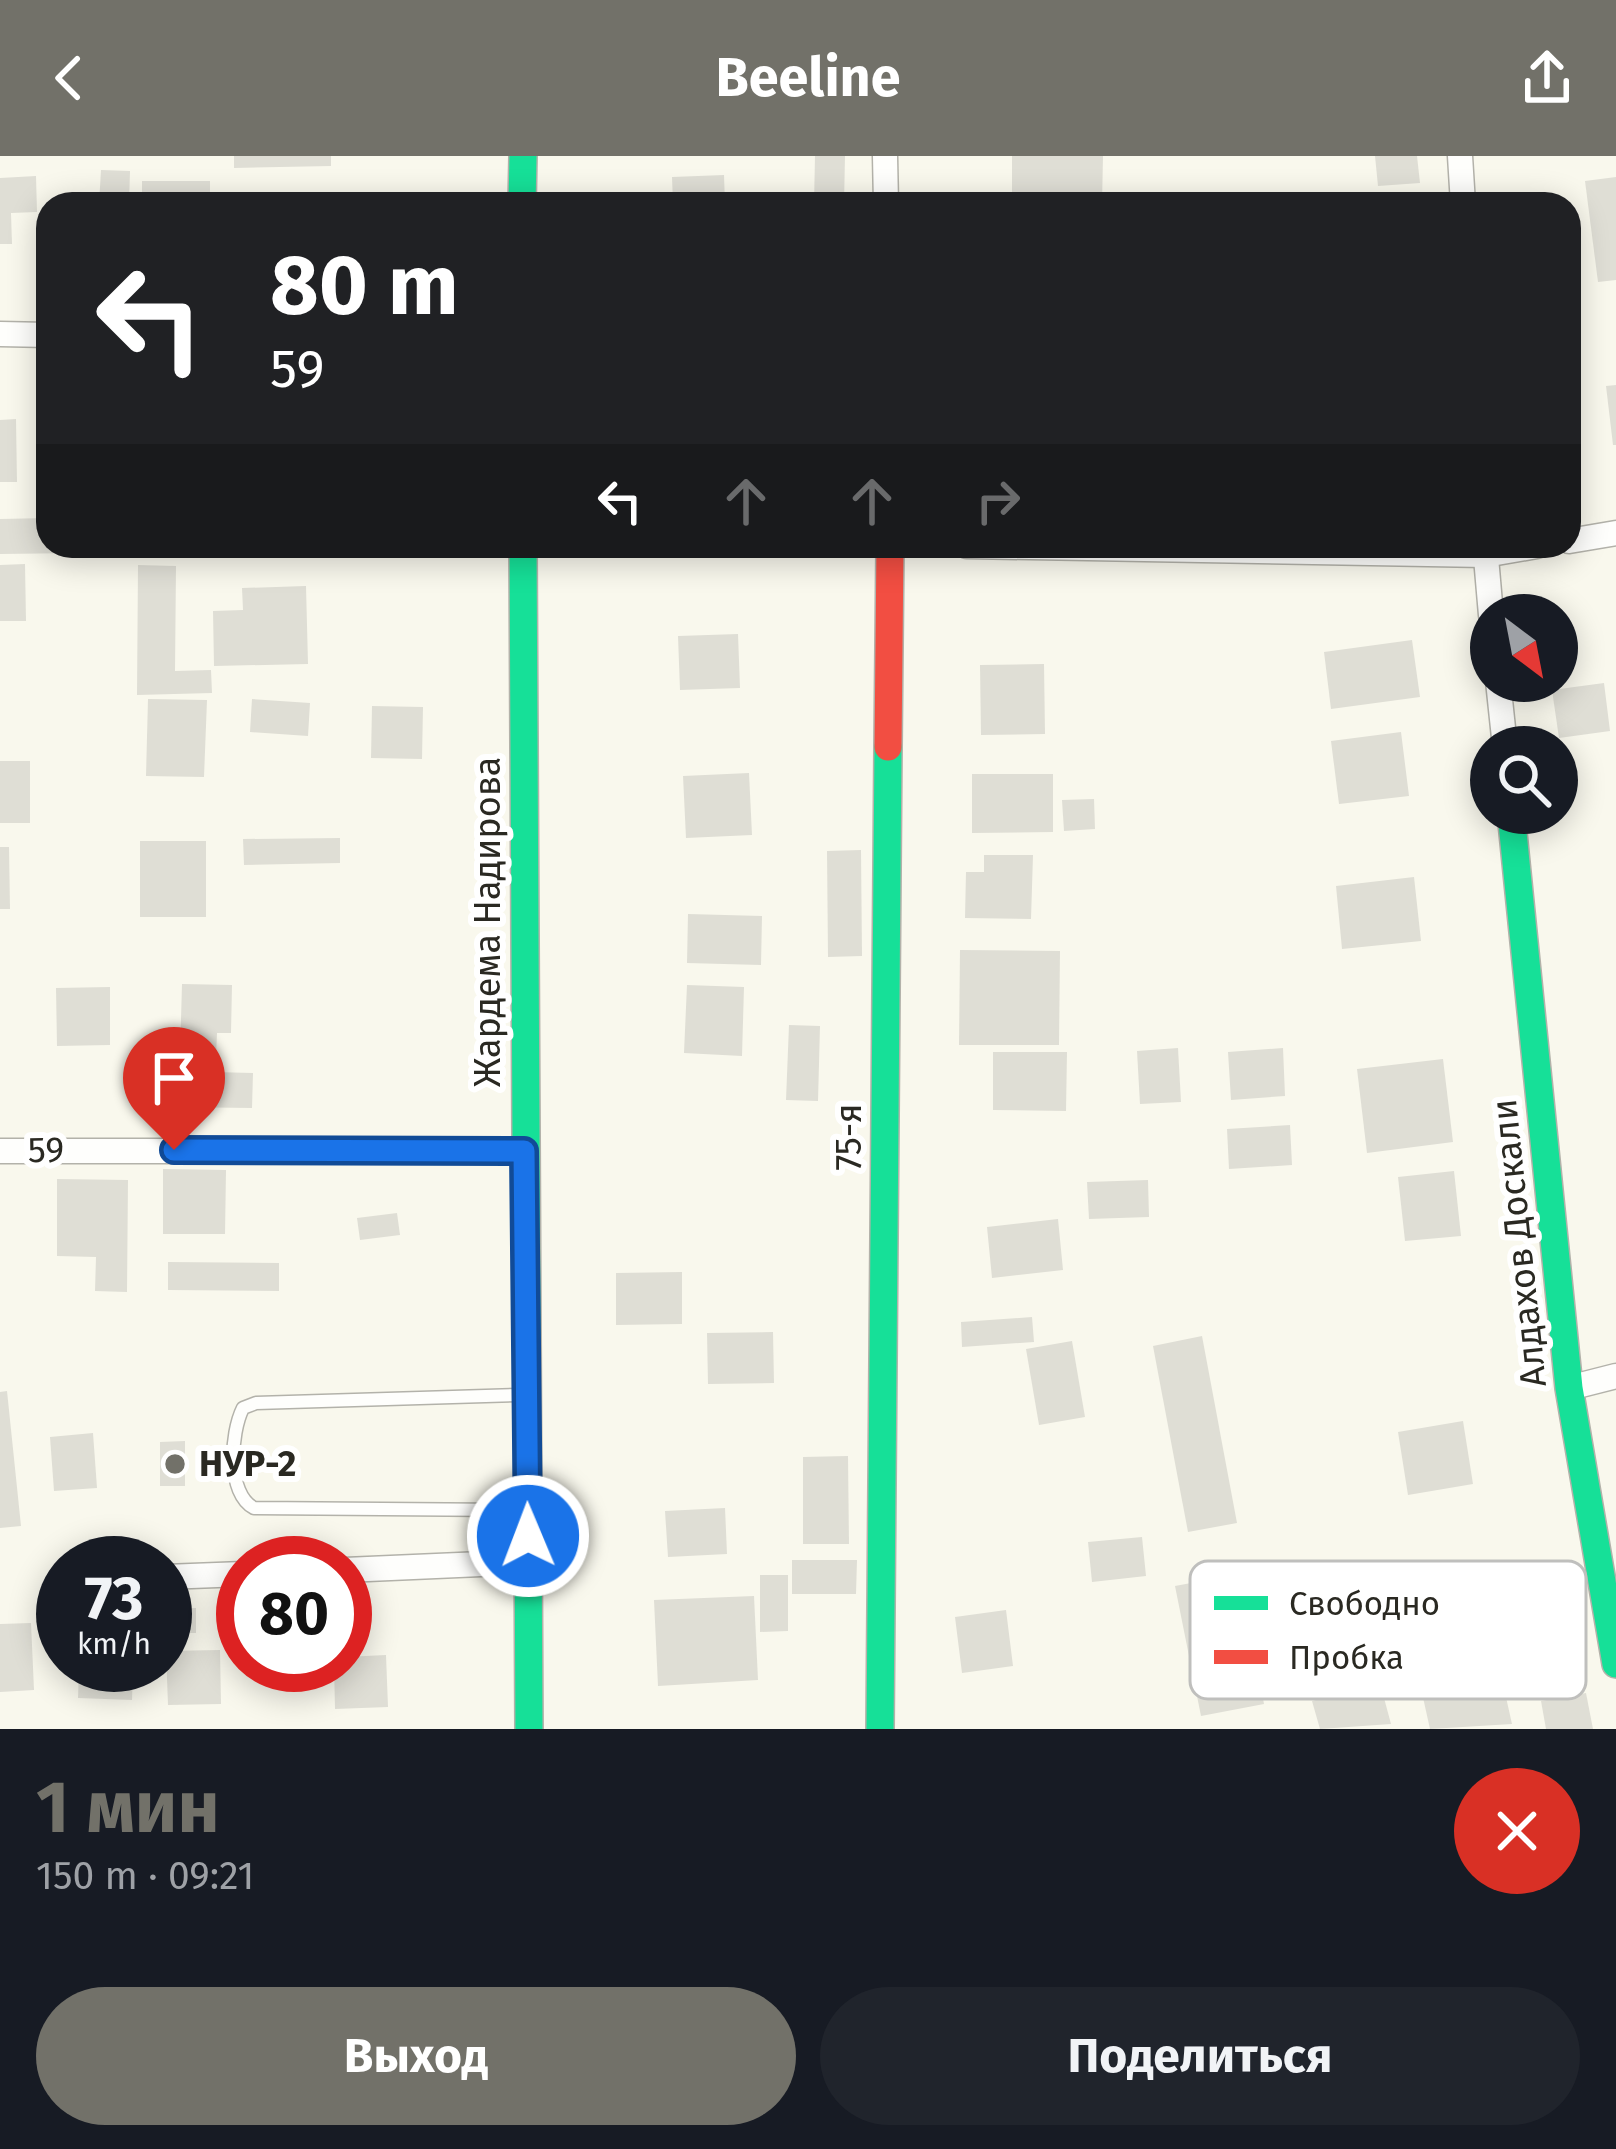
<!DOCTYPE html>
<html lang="ru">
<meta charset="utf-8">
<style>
body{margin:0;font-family:"Fira Sans",sans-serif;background:#20242c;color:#f1f3f6;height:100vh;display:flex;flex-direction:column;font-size:45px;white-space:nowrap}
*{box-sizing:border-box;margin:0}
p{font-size:39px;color:#9ea1a6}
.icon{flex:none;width:66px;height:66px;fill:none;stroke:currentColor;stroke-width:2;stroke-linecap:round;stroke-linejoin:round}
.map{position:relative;height:1573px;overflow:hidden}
.details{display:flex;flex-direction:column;background:#171b24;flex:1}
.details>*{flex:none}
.top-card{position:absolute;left:36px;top:36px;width:1545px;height:366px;border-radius:36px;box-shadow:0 6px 30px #0003;background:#202124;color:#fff;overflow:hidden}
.needle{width:78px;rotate:148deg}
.tools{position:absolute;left:1470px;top:438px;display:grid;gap:24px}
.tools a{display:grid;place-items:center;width:108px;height:108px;border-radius:50%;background:#171b24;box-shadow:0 6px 30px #0003;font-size:60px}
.speed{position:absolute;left:36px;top:1380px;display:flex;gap:24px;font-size:60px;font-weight:700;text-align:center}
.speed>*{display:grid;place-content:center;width:156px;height:156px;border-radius:50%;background:#171b24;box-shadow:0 6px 30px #0003;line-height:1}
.speed small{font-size:30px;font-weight:400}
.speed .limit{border:18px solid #d22;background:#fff;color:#111}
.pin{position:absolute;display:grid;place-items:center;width:102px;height:102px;color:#fff;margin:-123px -51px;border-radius:50% 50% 50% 0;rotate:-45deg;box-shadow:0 0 12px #0007}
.pin .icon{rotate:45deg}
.me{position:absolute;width:132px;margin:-66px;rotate:359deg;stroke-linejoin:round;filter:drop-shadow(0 0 9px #0008)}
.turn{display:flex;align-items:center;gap:42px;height:252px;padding:0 36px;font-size:54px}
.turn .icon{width:156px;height:156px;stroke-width:2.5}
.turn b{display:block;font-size:84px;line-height:102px}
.lanes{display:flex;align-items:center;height:114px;padding:0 36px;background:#0003;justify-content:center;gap:60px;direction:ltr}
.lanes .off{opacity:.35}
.round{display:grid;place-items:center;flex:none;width:126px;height:126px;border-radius:63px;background:#20242c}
.headline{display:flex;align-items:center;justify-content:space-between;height:204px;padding:0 36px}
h1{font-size:72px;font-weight:700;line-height:90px;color:#727169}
.primary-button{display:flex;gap:24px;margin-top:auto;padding:24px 36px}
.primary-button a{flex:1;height:138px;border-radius:72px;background:#727169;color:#fff;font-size:48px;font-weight:700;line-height:138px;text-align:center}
.primary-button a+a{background:#20242c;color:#f1f3f6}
header{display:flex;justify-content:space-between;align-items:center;height:156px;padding:0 36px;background:#727169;color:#fff;font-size:54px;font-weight:700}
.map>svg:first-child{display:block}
.building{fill:#dfded5}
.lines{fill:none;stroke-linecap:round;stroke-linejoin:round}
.lane-casing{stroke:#b3b2aa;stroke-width:15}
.street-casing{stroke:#b3b2aa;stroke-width:27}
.fast-casing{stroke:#b3b2aa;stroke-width:30}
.jam-casing{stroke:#b3b2aa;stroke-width:30}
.lane{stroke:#fefefc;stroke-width:12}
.street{stroke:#fefefc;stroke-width:24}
.fast{stroke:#16e098;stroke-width:27}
.jam{stroke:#f24e42;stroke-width:27}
.route-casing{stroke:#114b97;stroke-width:30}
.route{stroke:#1a73e8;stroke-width:21}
.poi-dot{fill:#727169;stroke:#fff;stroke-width:4.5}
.labels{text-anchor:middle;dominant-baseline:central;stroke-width:12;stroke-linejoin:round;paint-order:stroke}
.street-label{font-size:36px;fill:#2a2922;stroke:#fff}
.poi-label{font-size:36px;font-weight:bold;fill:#2a2922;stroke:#fff;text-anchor:start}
.key{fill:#fff;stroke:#bfbfbd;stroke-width:3}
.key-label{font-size:33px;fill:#2a2922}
</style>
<header><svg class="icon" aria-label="back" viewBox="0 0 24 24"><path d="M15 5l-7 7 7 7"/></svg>Beeline<svg class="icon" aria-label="share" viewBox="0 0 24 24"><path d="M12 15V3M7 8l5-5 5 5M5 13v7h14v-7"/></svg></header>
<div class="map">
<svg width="1616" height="1573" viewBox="0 0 1616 1573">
<rect width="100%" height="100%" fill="#f9f8ed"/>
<g class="building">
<polygon points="234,0 331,0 331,10 234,12"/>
<polygon points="815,0 845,0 844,48 814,48"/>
<polygon points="1012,0 1103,0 1102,48 1012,48"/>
<polygon points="1375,0 1417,0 1420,27 1378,30"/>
<polygon points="101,14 130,15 129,48 99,48"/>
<polygon points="724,19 725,48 673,48 672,21"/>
<polygon points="36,20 37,56 11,57 12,88 0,88 0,22"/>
<polygon points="1616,21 1616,124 1598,126 1585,25"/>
<rect x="142" y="25" width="68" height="23"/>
<polygon points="1616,229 1616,289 1613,289 1606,230"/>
<polygon points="16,263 17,326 0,326 0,264"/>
<polygon points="48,362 48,390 81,390 81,397 0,398 0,363"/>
<polygon points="25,408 26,465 0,465 0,409"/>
<polygon points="138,409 176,410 175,515 211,514 212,537 137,539"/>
<polygon points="306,430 308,508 214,510 213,455 243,454 242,432"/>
<polygon points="738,478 740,532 680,534 678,480"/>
<polygon points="1412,484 1420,541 1331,553 1324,496"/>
<polygon points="1044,508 1045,578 981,579 980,509"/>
<polygon points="1604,527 1610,575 1559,582 1552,534"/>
<polygon points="148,543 207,544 204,621 146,620"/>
<polygon points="252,543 310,547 308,580 250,576"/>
<polygon points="372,550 423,551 422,603 371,602"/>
<polygon points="1401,576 1409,640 1339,648 1331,585"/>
<rect x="0" y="605" width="30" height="62"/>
<polygon points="749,617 752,679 686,682 683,620"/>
<polygon points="972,618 1053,618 1053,676 972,677"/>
<polygon points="1094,643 1095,673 1064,675 1062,644"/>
<polygon points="340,682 340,707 244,709 243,683"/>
<rect x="140" y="685" width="66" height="76"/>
<polygon points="0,691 9,691 10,753 0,753"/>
<polygon points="861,694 862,800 828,801 827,695"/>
<polygon points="984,699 1033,699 1031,763 965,762 966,716 984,716"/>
<polygon points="1414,721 1421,785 1342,793 1336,730"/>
<polygon points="688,758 762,760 761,809 687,807"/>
<polygon points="960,794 1060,795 1059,889 959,889"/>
<polygon points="182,828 232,829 231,877 217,877 216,901 180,900"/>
<polygon points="687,829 744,831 742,900 684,897"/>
<polygon points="110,831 110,889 57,890 56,832"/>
<polygon points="789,869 820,870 818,945 786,944"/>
<polygon points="1178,892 1181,946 1140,948 1137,895"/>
<polygon points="1283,892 1285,940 1231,944 1228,896"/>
<polygon points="993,896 1067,896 1066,955 993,954"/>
<polygon points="1443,903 1453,986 1367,997 1357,913"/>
<polygon points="174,915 253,917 252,952 174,951"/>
<polygon points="1290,969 1292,1009 1229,1013 1227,973"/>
<polygon points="163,1013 226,1014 225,1078 163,1078"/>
<polygon points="1454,1015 1461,1080 1405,1085 1398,1021"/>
<polygon points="57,1023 128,1024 127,1136 95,1135 96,1101 57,1100"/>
<polygon points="1148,1024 1149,1061 1089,1063 1087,1026"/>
<polygon points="397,1057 400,1079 360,1084 357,1062"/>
<polygon points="1058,1063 1063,1114 992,1122 987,1071"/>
<polygon points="168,1106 279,1107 279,1135 168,1134"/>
<polygon points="682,1116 682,1168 616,1169 616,1117"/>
<polygon points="1032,1161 1034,1186 962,1191 961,1166"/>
<polygon points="773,1176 774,1227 708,1228 707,1177"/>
<polygon points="1202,1180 1237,1367 1188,1376 1153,1190"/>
<polygon points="1072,1185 1085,1261 1039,1269 1026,1193"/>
<polygon points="7,1235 21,1370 0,1372 0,1236"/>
<polygon points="1463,1265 1473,1328 1408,1339 1398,1276"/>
<polygon points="93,1277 97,1332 54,1335 50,1281"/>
<polygon points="185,1285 185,1330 160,1330 160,1286"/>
<polygon points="848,1300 849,1388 803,1388 803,1301"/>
<polygon points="725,1352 727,1398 668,1401 665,1355"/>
<polygon points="1142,1381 1146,1420 1092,1426 1088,1386"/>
<polygon points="792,1404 857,1404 856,1438 792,1438"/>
<polygon points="1239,1418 1264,1548 1201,1560 1175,1430"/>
<polygon points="760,1419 788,1419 788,1475 760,1476"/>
<polygon points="754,1440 758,1524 658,1530 654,1444"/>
<polygon points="196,1452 196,1477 165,1477 165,1453"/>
<polygon points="1006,1454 1013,1510 962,1517 955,1461"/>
<polygon points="31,1467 34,1534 0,1536 0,1468"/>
<polygon points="220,1494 221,1548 168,1549 166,1495"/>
<polygon points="386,1499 388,1551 335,1553 334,1509 345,1509 345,1501"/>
<polygon points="1499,1510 1512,1568 1430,1573 1420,1528"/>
<polygon points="79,1512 133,1515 132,1544 78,1542"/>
<polygon points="1380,1527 1391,1568 1320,1573 1312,1545"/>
<polygon points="1586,1537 1593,1573 1546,1573 1541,1545"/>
</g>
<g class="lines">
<defs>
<path id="lane" d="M518,1354L254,1352C227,1338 230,1278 243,1252L256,1247L519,1239"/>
<g id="street">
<polyline points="885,0 886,48"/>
<polyline points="1460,0 1463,48"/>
<polyline points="0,178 48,179"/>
<polyline points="1569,385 1616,377"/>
<polyline points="967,390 1485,399 1537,390"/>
<polyline points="1485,390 1491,459"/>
<polyline points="1498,525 1505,591"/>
<polyline points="0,995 524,995"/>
<polyline points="1569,1232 1616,1220"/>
<polyline points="345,1414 528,1406"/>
<polyline points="165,1421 243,1418"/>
</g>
<g id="fast">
<polyline points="522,48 523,0"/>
<polyline points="523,390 529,1573"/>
<polyline points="1511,657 1569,1232 1616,1508"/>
<polyline points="880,1573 888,591"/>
</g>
<polyline id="jam" points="888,591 890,390"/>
</defs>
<use href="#lane" class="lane-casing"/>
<use href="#street" class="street-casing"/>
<use href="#fast" class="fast-casing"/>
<use href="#jam" class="jam-casing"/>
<use href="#lane" class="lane"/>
<use href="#street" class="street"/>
<use href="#fast" class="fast"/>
<use href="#jam" class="jam"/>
</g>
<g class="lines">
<defs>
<polyline id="route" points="174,994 524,995 528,1380"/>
</defs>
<use href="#route" class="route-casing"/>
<use href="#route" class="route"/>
</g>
<circle class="poi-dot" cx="175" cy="1308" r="12"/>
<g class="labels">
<g class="street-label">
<text transform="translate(488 766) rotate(-90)">Жардема Надирова</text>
<text transform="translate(849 981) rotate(-90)">75-я</text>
<text transform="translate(46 994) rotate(-1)">59</text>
<text transform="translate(1519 1087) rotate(-96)">Алдахов Доскали</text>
</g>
<g class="poi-label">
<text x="199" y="1308">НУР-2</text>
</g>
</g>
<rect x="1190" y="1405" width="396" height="138" rx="18" class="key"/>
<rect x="1214" y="1440" width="54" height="14" fill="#16e098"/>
<rect x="1214" y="1494" width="54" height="14" fill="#f24e42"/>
<g class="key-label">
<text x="1289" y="1459">Свободно</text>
<text x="1289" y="1513">Пробка</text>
</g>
</svg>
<div class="tools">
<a><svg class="needle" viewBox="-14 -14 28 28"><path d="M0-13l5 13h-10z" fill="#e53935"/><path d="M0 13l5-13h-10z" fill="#9ea1a6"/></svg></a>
<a><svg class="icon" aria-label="search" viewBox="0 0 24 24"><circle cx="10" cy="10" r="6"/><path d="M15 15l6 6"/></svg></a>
</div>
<div class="speed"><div>73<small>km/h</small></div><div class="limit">80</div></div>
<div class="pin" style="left:174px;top:994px;background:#d93025"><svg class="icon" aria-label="arrive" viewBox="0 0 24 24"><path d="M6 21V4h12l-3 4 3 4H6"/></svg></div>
<svg class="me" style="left:528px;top:1380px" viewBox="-20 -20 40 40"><circle r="17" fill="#1a73e8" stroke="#fff" stroke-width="3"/><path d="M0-11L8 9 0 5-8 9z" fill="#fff"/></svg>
<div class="top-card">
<div class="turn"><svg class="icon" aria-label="left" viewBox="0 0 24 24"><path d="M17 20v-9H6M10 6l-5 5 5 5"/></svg><div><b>80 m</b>59</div></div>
<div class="lanes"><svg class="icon" aria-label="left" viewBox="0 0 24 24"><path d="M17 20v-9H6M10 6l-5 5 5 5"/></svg><svg class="icon off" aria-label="ahead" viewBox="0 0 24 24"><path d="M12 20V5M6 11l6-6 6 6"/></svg><svg class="icon off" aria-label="ahead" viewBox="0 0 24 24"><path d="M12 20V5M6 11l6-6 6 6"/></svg><svg class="icon off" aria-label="right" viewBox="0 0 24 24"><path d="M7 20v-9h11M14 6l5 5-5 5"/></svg></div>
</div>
</div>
<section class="details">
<div class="headline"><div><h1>1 мин</h1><p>150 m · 09:21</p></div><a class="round" style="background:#d93025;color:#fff"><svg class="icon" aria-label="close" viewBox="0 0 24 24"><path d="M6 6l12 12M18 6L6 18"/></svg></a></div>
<div class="primary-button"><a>Выход</a><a>Поделиться</a></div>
</section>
